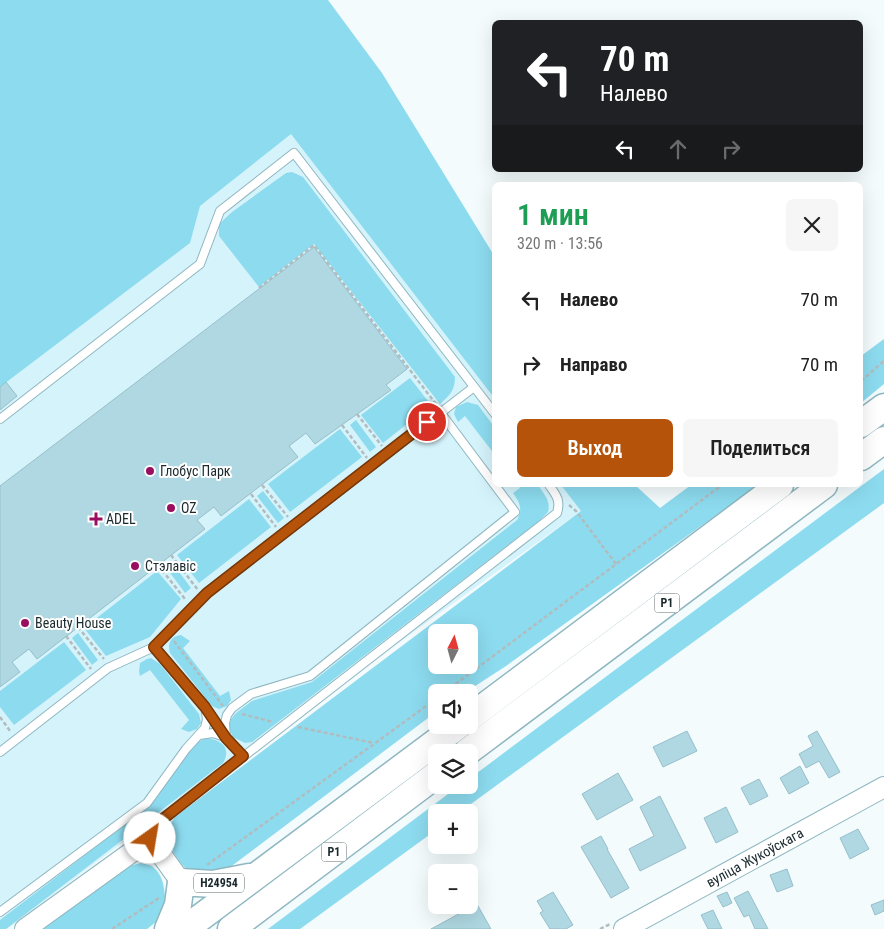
<!DOCTYPE html>
<html lang="ru">
<meta charset="utf-8">
<style>
body{margin:0;font-family:"Roboto Condensed",sans-serif;background:#f6f6f6;color:#222;height:100vh;display:flex;flex-direction:column;font-size:19px;white-space:nowrap}
*{box-sizing:border-box;margin:0}
p{font-size:16px;color:#767676}
.icon{flex:none;width:28px;height:28px;fill:none;stroke:currentColor;stroke-width:2;stroke-linecap:round;stroke-linejoin:round}
.map{position:relative;flex:1;overflow:hidden}
.sheet{position:absolute;left:492px;top:182px;width:371px;height:305px;display:flex;flex-direction:column;background:#fff;border-radius:8px;box-shadow:0 5px 20px #0002}
.sheet>*{flex:none}
.top-card{position:absolute;left:492px;top:20px;width:371px;height:152px;border-radius:8px;box-shadow:0 5px 20px #0002;background:#202124;color:#fff;overflow:hidden}
.needle{width:32px;rotate:6deg}
.controls{position:absolute;left:428px;top:624px;display:grid;gap:10px}
.controls a{display:grid;place-items:center;width:50px;height:50px;border-radius:8px;background:#fff;box-shadow:0 5px 20px #0002;font-size:25px}
.pin{position:absolute;display:grid;place-items:center;width:42px;height:42px;color:#fff;margin:-21px;border:2px solid #fff;border-radius:50%;box-shadow:0 1px 5px #0007}
.me{position:absolute;width:55px;margin:-28px;rotate:32deg;stroke-linejoin:round;filter:drop-shadow(0 0 4px #0008)}
.turn{display:flex;align-items:center;gap:18px;height:105px;padding:0 25px;font-size:22px}
.turn .icon{width:65px;height:65px;stroke-width:2.5}
.turn b{display:block;font-size:35px;line-height:42px}
.lanes{display:flex;align-items:center;height:48px;padding:0 25px;background:#0003;justify-content:center;gap:25px;direction:ltr}
.lanes .off{opacity:.35}
.round{display:grid;place-items:center;flex:none;width:52px;height:52px;border-radius:8px;background:#f6f6f6}
.headline{display:flex;align-items:center;justify-content:space-between;height:85px;padding:0 25px}
h1{font-size:30px;font-weight:600;line-height:38px;color:#1e9e55}
.primary-button{display:flex;gap:10px;margin-top:auto;padding:10px 25px}
.primary-button a{flex:1;height:58px;border-radius:8px;background:#b45309;color:#fff;font-size:20px;font-weight:600;line-height:58px;text-align:center}
.primary-button a+a{background:#f6f6f6;color:#222}
ul{padding:0;list-style:none}
li{display:flex;align-items:center;gap:15px;height:65px;padding:0 25px}
li div{flex:1}
li b{display:block;font-size:19px}
li em{font-style:normal}
.map>svg:first-child{display:block}
.built{fill:#d5f3fb}
.green{fill:#8ddbef;fill-rule:evenodd}
.building{fill:#afd8e2;stroke:#97bfca}
.lines{fill:none;stroke-linecap:round;stroke-linejoin:round}
.service-casing{stroke:#8fb7c1;stroke-width:10}
.tertiary-casing{stroke:#8fb7c1;stroke-width:22}
.trunk-casing{stroke:#8fb7c1;stroke-width:29}
.path{stroke:#b2bcbf;stroke-width:2.5;stroke-dasharray:4 2.5;stroke-linecap:butt}
.service{stroke:#fff;stroke-width:8}
.tertiary{stroke:#fff;stroke-width:20}
.trunk{stroke:#fff;stroke-width:26}
.route-casing{stroke:#753606;stroke-width:12}
.route{stroke:#b45309;stroke-width:9}
.poi-dot{fill:#9a0e5f;stroke:#fff;stroke-width:2}
.labels{text-anchor:middle;dominant-baseline:central;stroke-width:4;stroke-linejoin:round;paint-order:stroke}
.shield{fill:#fff;stroke:#5f696d;stroke-width:1}
.shield-label{font-size:12px;font-weight:bold;fill:#1a292e}
.poi-label{font-size:14px;fill:#1a292e;stroke:#fff;text-anchor:start}
.street-label{font-size:14px;fill:#1a292e;stroke:#fff}
</style>
<div class="map">
<svg width="884" height="929" viewBox="0 0 884 929">
<rect width="100%" height="100%" fill="#f3fbfd"/>
<polygon class="built" points="0,0 311,0 495,276 495,485 629,485 581,511 142,828 7,929 0,929"/>
<g class="green">
<polygon points="0,0 328,0 382,73 495,257 495,399 291,134 200,206 190,243 0,387"/>
<path d="M292,172L303,177L455,377C455,390 450,395 440,404L314,244L259,287L219,236V224L232,212L286,173Z"/>
<polygon points="884,339 884,384 861,403 861,356"/>
<polygon points="410,378 431,405 383,443 361,415"/>
<polygon points="467,402 478,405 495,428 495,455 465,416 458,422 454,414 456,407"/>
<polygon points="356,420 376,447 370,452 350,425"/>
<polygon points="340,429 362,457 290,512 268,484"/>
<polygon points="884,469 884,503 460,812 436,812 436,830 300,929 268,929 460,785 469,785 469,779"/>
<path d="M518,485H538C544,494 551,501 548,512L538,522L252,742L245,743L233,737L229,728L231,719L236,713L252,701L312,682L517,520C523,509 520,503 513,493L520,488Z"/>
<path d="M561,485H635L660,508L691,485H758L506,666L466,692H436V712L225,871C217,872 205,876 197,875C184,872 165,845 168,831C169,826 172,822 175,817L581,511ZM436,632H469V665H436Z"/>
<polygon points="263,491 284,518 278,523 257,496"/>
<polygon points="249,499 271,527 199,583 177,555"/>
<polygon points="171,561 191,588 185,593 165,566"/>
<polygon points="157,571 181,599 150,637 106,656 84,628"/>
<polygon points="78,633 98,660 92,665 72,638"/>
<path d="M181,635L190,641L183,648L220,696L229,691L231,700L227,706L219,709L212,706L170,653C167,643 171,636 181,635Z"/>
<polygon points="64,642 86,670 14,725 0,707 0,691"/>
<polygon points="151,658 160,664 199,714 201,723 197,729 189,732 181,729 189,720 150,670 140,676 139,672 140,663 147,659"/>
<path d="M207,738C221,740 232,748 223,763L6,929H0V920L149,806L193,746L197,742Z"/>
<path d="M141,863C145,864 151,865 153,867C167,878 165,900 165,915L147,929H42L125,867Z"/>
</g>
<g class="building">
<polygon points="314,247 407,369 386,385 391,390 315,444 306,433 289,446 298,457 221,516 214,507 197,520 205,529 37,659 29,649 12,662 20,672 0,687 0,486"/>
<polygon points="6,382 17,396 0,410 0,387"/>
<polygon points="687,731 697,751 663,767 653,747"/>
<polygon points="817,731 840,772 829,778 819,761 806,768 799,754 813,746 808,736"/>
<polygon points="800,766 809,783 789,794 780,778"/>
<polygon points="618,773 633,800 597,820 582,794"/>
<polygon points="759,779 768,796 750,805 741,788"/>
<polygon points="660,796 686,848 640,871 629,849 654,836 640,807"/>
<polygon points="726,807 738,832 716,843 704,818"/>
<polygon points="858,829 869,849 850,859 840,838"/>
<polygon points="601,836 608,849 607,849 629,888 611,898 581,847"/>
<polygon points="787,869 793,886 777,892 770,875"/>
<polygon points="469,890 491,929 431,929 464,911 461,905 469,905"/>
<polygon points="748,891 768,929 755,929 749,915 744,917 734,898"/>
<polygon points="553,892 573,925 566,929 550,929 540,913 543,911 537,901"/>
<polygon points="727,892 732,903 723,907 717,896"/>
<polygon points="884,900 884,911 875,915 871,905"/>
<polygon points="713,910 722,929 708,929 701,915"/>
</g>
<g class="lines">
<defs>
<g id="service">
<polyline points="0,419 200,264 220,211 294,153 495,414"/>
<polyline points="154,647 205,707 226,738 243,756"/>
<polyline points="199,735 213,733 225,737"/>
<polyline points="226,738 225,723 227,715 232,708 251,694 310,676 515,512 440,412"/>
<polyline points="0,752 108,668 154,647 207,593 474,387"/>
<path d="M150,839L154,826L557,513C561,500 556,495 549,485"/>
<polyline points="0,912 147,803 186,749 205,728 207,719 205,707"/>
</g>
<g id="tertiary">
<polyline points="25,929 150,839 181,882"/>
<path id="s1" d="M624,929L884,787"/>
</g>
<g id="trunk">
<polyline points="861,424 884,407"/>
<polyline points="861,457 884,440"/>
<polyline points="469,718 780,485"/>
<polyline points="467,752 824,485"/>
<polyline points="168,929 178,905 181,882 213,884 249,877"/>
<polyline points="185,929 459,725"/>
<polyline points="231,929 436,775"/>
</g>
</defs>
<use href="#service" class="service-casing"/>
<use href="#tertiary" class="tertiary-casing"/>
<use href="#trunk" class="trunk-casing"/>
<g class="path">
<polyline points="259,288 314,245 436,404"/>
<polyline points="861,381 884,361"/>
<polyline points="357,414 382,446"/>
<polyline points="342,425 367,458"/>
<polyline points="262,485 288,517"/>
<polyline points="251,494 276,527"/>
<polyline points="569,505 576,511 616,564"/>
<polyline points="171,555 198,590"/>
<polyline points="158,565 185,599"/>
<polyline points="78,627 104,659"/>
<polyline points="66,636 91,669"/>
<polyline points="174,641 223,706"/>
<polyline points="445,692 722,485"/>
<polyline points="242,714 273,722"/>
<polyline points="0,717 10,731"/>
<polyline points="298,727 374,743"/>
<polyline points="207,865 436,699"/>
<polyline points="112,929 159,898"/>
<polyline points="600,929 610,924"/>
</g>
<use href="#service" class="service"/>
<use href="#tertiary" class="tertiary"/>
<use href="#trunk" class="trunk"/>
</g>
<g class="lines">
<defs>
<polyline id="route" points="150,838 154,826 243,756 226,738 205,707 154,647 207,593 427,422"/>
</defs>
<use href="#route" class="route-casing"/>
<use href="#route" class="route"/>
</g>
<g class="poi-dot">
<circle cx="150" cy="471" r="5"/>
<circle cx="171" cy="508" r="5"/>
<path d="M93.5 511.5h5v5h5v5h-5v5h-5v-5h-5v-5h5z"/>
<circle cx="135" cy="566" r="5"/>
<circle cx="25" cy="623" r="5"/>
</g>
<g class="labels">
<g class="shield">
<rect x="654.5" y="593.5" width="25" height="19" rx="4"/>
<rect x="321.5" y="842.5" width="25" height="19" rx="4"/>
<rect x="194" y="873.5" width="50" height="19" rx="4"/>
</g>
<g class="shield-label">
<text x="667" y="603">Р1</text>
<text x="334" y="852">Р1</text>
<text x="219" y="883">Н24954</text>
</g>
<g class="poi-label">
<text x="160" y="471">Глобус Парк</text>
<text x="181" y="508">OZ</text>
<text x="106" y="519">ADEL</text>
<text x="145" y="566">Стэлавіс</text>
<text x="35" y="623">Beauty House</text>
</g>
<g class="street-label">
<text stroke="none"><textPath href="#s1" startOffset="149">вуліца Жукоўскага</textPath></text>
</g>
</g>
</svg>
<div class="controls">
<a><svg class="needle" viewBox="-14 -14 28 28"><path d="M0-13l5 13h-10z" fill="#e53935"/><path d="M0 13l5-13h-10z" fill="#767676"/></svg></a>
<a><svg class="icon" aria-label="sound" viewBox="0 0 24 24"><path d="M4 9h4l5-4v14l-5-4H4zM17 9q2 3 0 6"/></svg></a>
<a><svg class="icon" aria-label="layers" viewBox="0 0 24 24"><path d="M12 4l9 5-9 5-9-5zM3 14l9 5 9-5"/></svg></a>
<a>+</a>
<a>−</a>
</div>
<div class="pin" style="left:427px;top:422px;background:#d93025"><svg class="icon" aria-label="arrive" viewBox="0 0 24 24"><path d="M6 21V4h12l-3 4 3 4H6"/></svg></div>
<svg class="me" style="left:150px;top:838px" viewBox="-20 -20 40 40"><circle r="19" fill="#fff"/><path d="M0-13L10 11 0 6-10 11z" fill="#b45309"/></svg>
<div class="top-card">
<div class="turn"><svg class="icon" aria-label="left" viewBox="0 0 24 24"><path d="M17 20v-9H6M10 6l-5 5 5 5"/></svg><div><b>70 m</b>Налево</div></div>
<div class="lanes"><svg class="icon" aria-label="left" viewBox="0 0 24 24"><path d="M17 20v-9H6M10 6l-5 5 5 5"/></svg><svg class="icon off" aria-label="ahead" viewBox="0 0 24 24"><path d="M12 20V5M6 11l6-6 6 6"/></svg><svg class="icon off" aria-label="right" viewBox="0 0 24 24"><path d="M7 20v-9h11M14 6l5 5-5 5"/></svg></div>
</div>
<section class="sheet">
<div class="headline"><div><h1>1 мин</h1><p>320 m · 13:56</p></div><a class="round"><svg class="icon" aria-label="close" viewBox="0 0 24 24"><path d="M6 6l12 12M18 6L6 18"/></svg></a></div>
<ul>
<li><svg class="icon" aria-label="left" viewBox="0 0 24 24"><path d="M17 20v-9H6M10 6l-5 5 5 5"/></svg><div><b>Налево</b></div><em>70 m</em></li>
<li><svg class="icon" aria-label="right" viewBox="0 0 24 24"><path d="M7 20v-9h11M14 6l5 5-5 5"/></svg><div><b>Направо</b></div><em>70 m</em></li>
</ul>
<div class="primary-button"><a>Выход</a><a>Поделиться</a></div>
</section>
</div>
